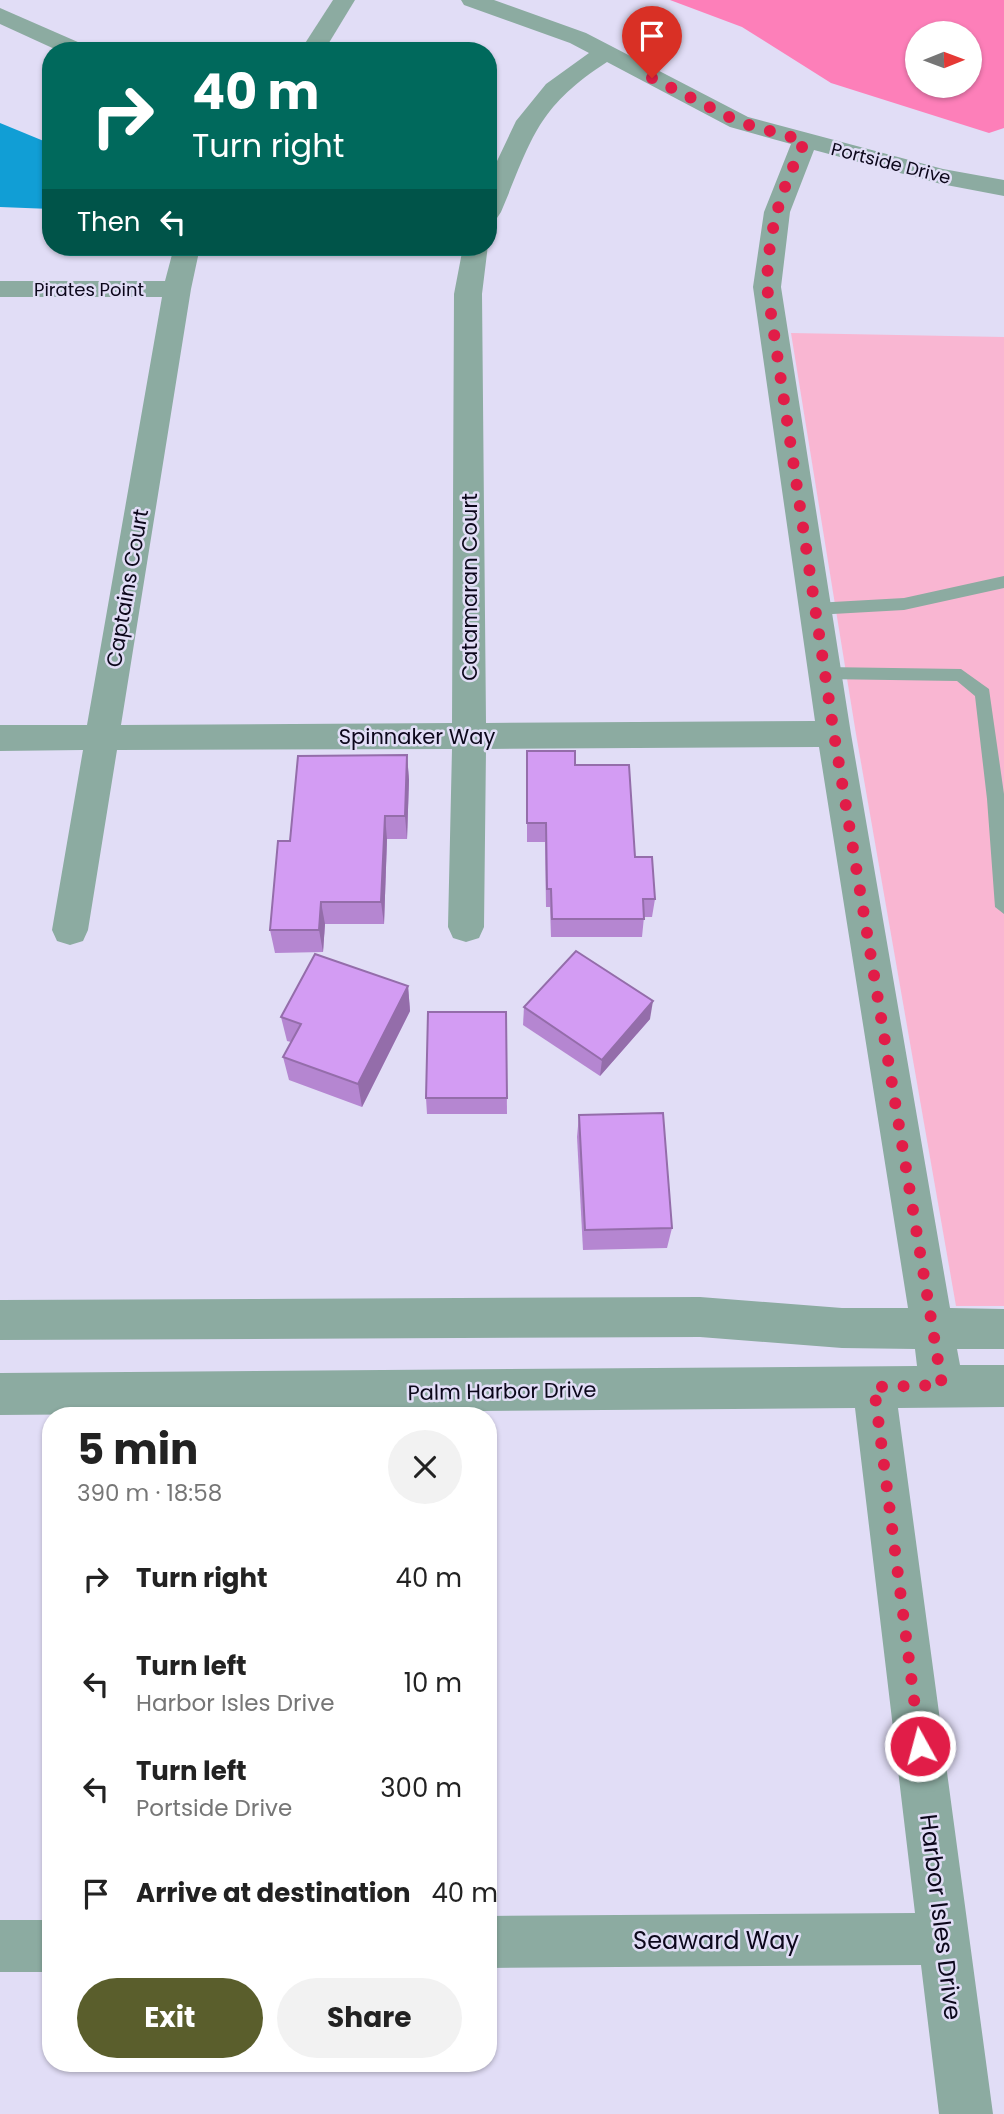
<!DOCTYPE html>
<meta charset="utf-8">
<style>
body{margin:0;font-family:Poppins,sans-serif;background:#f2f2f2;color:#222;height:100vh;display:flex;flex-direction:column;font-size:26px;white-space:nowrap}
*{box-sizing:border-box;margin:0}
p{font-size:23px;color:#767676}
.icon{flex:none;width:38px;height:38px;fill:none;stroke:currentColor;stroke-width:2;stroke-linecap:round;stroke-linejoin:round}
.map{position:relative;flex:1;overflow:hidden}
.panel{position:absolute;left:42px;top:1407px;width:455px;height:665px;display:flex;flex-direction:column;background:#fff;border-radius:28px;box-shadow:0 2px 5px #0004}
.panel>*{flex:none}
.hud{position:absolute;left:42px;top:42px;width:455px;height:214px;border-radius:28px;box-shadow:0 2px 5px #0004;background:#00695c;color:#fff;overflow:hidden}
.needle{width:46px;rotate:89deg}
.buttons{position:absolute;left:905px;top:21px;display:grid;gap:14px}
.buttons a{display:grid;place-items:center;width:77px;height:77px;border-radius:50%;background:#fff;box-shadow:0 2px 5px #0004;font-size:35px}
.pin{position:absolute;display:grid;place-items:center;width:60px;height:60px;color:#fff;margin:-72px -30px;border-radius:50% 50% 50% 0;rotate:-45deg;box-shadow:0 0 7px #0007}
.pin .icon{rotate:45deg}
.me{position:absolute;width:77px;margin:-38px;rotate:353deg;stroke-linejoin:round;filter:drop-shadow(0 0 5px #0008)}
.turn{display:flex;align-items:center;gap:24px;height:147px;padding:0 35px;font-size:32px}
.turn .icon{width:91px;height:91px;stroke-width:2.5}
.turn b{display:block;font-size:49px;line-height:60px}
.then{display:flex;align-items:center;height:66px;padding:0 35px;background:#0003;gap:14px;font-size:26px}
.round{display:grid;place-items:center;flex:none;width:74px;height:74px;border-radius:37px;background:#f2f2f2}
.overview{display:flex;align-items:center;justify-content:space-between;height:119px;padding:0 35px}
h1{font-size:42px;font-weight:700;line-height:52px}
.button{display:flex;gap:14px;margin-top:auto;padding:14px 35px}
.button a{flex:1;height:80px;border-radius:42px;background:#5a5e2c;color:#fff;font-size:28px;font-weight:700;line-height:80px;text-align:center}
.button a+a{background:#f2f2f2;color:#222}
ul{padding:0;list-style:none}
li{display:flex;align-items:center;gap:21px;height:105px;padding:0 35px}
li div{flex:1}
li b{display:block;font-size:26px}
li em{font-style:normal}
.map>svg:first-child{display:block}
.green{fill:#f9b6d2}
.forest{fill:#fd7fb9;fill-rule:evenodd}
.water{fill:#119ed5}
.lines{fill:none;stroke-linecap:round;stroke-linejoin:round}
.service{fill:#8caba1;fill-rule:evenodd}
.minor{fill:#8caba1;fill-rule:evenodd}
.wall{fill:#b586d1}
.shaded-wall{fill:#946daa}
.building{fill:#d39cf3;stroke:#946daa;stroke-width:2}
.route{stroke:#e11d48;stroke-width:12;stroke-dasharray:0 21.6}
.labels{text-anchor:middle;dominant-baseline:central;stroke-width:5;stroke-linejoin:round;paint-order:stroke}
.far-street-label{font-size:18px;fill:#0c071b;stroke:#e1ddf6}
.street-label{font-size:21px;fill:#0c071b;stroke:#e1ddf6}
.near-street-label{font-size:24px;fill:#0c071b;stroke:#e1ddf6}
</style>
<div class="map">
<svg width="1004" height="2114" viewBox="0 0 1004 2114">
<rect width="100%" height="100%" fill="#e1ddf6"/>
<polygon class="green" points="791,333 1004,337 1004,1306 956,1306 856,734"/>
<path class="forest" d="M670,0H1004V128L989,133L831,83L742,27ZM917,33H970V86H917Z"/>
<polygon class="water" points="0,123 51,144 51,209 0,207"/>
<g class="lines">
<g class="service">
<polygon points="1004,576 1004,588 904,610 815,615 807,609 815,603 904,598"/>
<polygon points="824,667 961,669 989,689 1004,794 1004,914 995,907 987,799 975,696 957,681 824,679 816,673"/>
</g>
<g class="minor">
<polygon points="333,0 355,0 324,51 300,51"/>
<path d="M461,0H494L586,33L748,117L943,169L1004,180V196L941,184L814,150L790,212L781,287L851,734L950,1308L1004,1309V1349H957L960,1365H1004V1407L898,1408L993,2114H939L921,1965L488,1968V1916L915,1913L855,1408L0,1415V1373L917,1366L915,1349L842,1348L700,1337L0,1340V1300L700,1297L842,1308H908L819,747L486,749L484,927L479,938L466,942L453,938L448,927L452,749L117,750L88,930L83,941L70,945L57,941L52,930L83,750L0,751V725H87L162,297H0V281H165L174,247H200L191,289L121,725L452,723L454,294L463,247L488,245L482,294L486,723L815,721L753,287L764,212L791,144L730,127L607,62C536,108 532,139 501,212L497,218L488,220V180L516,121L546,84L589,53L570,43L464,5Z"/>
<polygon points="0,8 87,46 91,51 59,51 0,24"/>
<rect x="0" y="1920" width="51" height="52"/>
</g>
</g>
<g class="wall">
<polygon points="527,751 575,765 635,857 655,899 652,917 644,917 642,937 551,937 550,907 546,907 545,842 527,842"/>
<polygon points="407,755 409,780 407,839 387,839 384,924 325,924 323,952 275,953 270,930"/>
<polygon points="408,986 410,1011 362,1107 289,1080 283,1057 291,1042 287,1041 281,1017"/>
<polygon points="524,1007 650,1019 600,1076 523,1025"/>
<polygon points="506,1012 507,1114 427,1114 426,1098"/>
<polygon points="579,1115 672,1228 667,1248 583,1250 577,1137"/>
</g>
<g class="shaded-wall">
<polygon points="407,755 409,780 407,839 405,816"/>
<polygon points="385,816 387,839 384,924 381,902"/>
<polygon points="321,902 325,924 323,952 319,930"/>
<polygon points="408,986 410,1011 362,1107 358,1084"/>
<polygon points="653,1001 650,1019 600,1076 602,1060"/>
</g>
<g class="building">
<polygon points="527,751 575,751 575,765 629,765 635,857 652,857 655,899 643,899 644,919 552,919 551,889 547,889 546,823 527,823"/>
<polygon points="407,755 405,816 385,816 381,902 321,902 319,930 270,930 278,841 290,841 298,756"/>
<polygon points="576,951 653,1001 602,1060 524,1007"/>
<polygon points="315,954 408,986 358,1084 283,1057 301,1024 281,1017"/>
<polygon points="428,1012 506,1012 507,1098 426,1098"/>
<polygon points="663,1113 672,1228 585,1230 579,1115"/>
</g>
<g class="lines">
<path class="route" d="M652,78L739,122L805,141C780,192 768,230 767,287L834,734L942,1385L874,1387L920,1746"/>
</g>
<g class="labels">
<g class="far-street-label">
<text transform="translate(891 163) rotate(14)">Portside Drive</text>
<text x="89" y="289">Pirates Point</text>
</g>
<g class="street-label">
<text transform="translate(469 587) rotate(-90)">Catamaran Court</text>
<text transform="translate(127 588) rotate(-80)">Captains Court</text>
<text x="417" y="736">Spinnaker Way</text>
<text transform="translate(502 1391) rotate(-1)">Palm Harbor Drive</text>
</g>
<g class="near-street-label">
<text transform="translate(941 1917) rotate(83)">Harbor Isles Drive</text>
<text x="716" y="1940">Seaward Way</text>
</g>
</g>
</svg>
<div class="buttons">
<a><svg class="needle" viewBox="-14 -14 28 28"><path d="M0-13l5 13h-10z" fill="#e53935"/><path d="M0 13l5-13h-10z" fill="#767676"/></svg></a>
</div>
<div class="pin" style="left:652px;top:78px;background:#d93025"><svg class="icon" aria-label="arrive" viewBox="0 0 24 24"><path d="M6 21V4h12l-3 4 3 4H6"/></svg></div>
<svg class="me" style="left:920px;top:1746px" viewBox="-20 -20 40 40"><circle r="17" fill="#e11d48" stroke="#fff" stroke-width="3"/><path d="M0-11L8 9 0 5-8 9z" fill="#fff"/></svg>
<div class="hud">
<div class="turn"><svg class="icon" aria-label="right" viewBox="0 0 24 24"><path d="M7 20v-9h11M14 6l5 5-5 5"/></svg><div><b>40 m</b>Turn right</div></div>
<div class="then">Then<svg class="icon" aria-label="left" viewBox="0 0 24 24"><path d="M17 20v-9H6M10 6l-5 5 5 5"/></svg></div>
</div>
<section class="panel">
<div class="overview"><div><h1>5 min</h1><p>390 m · 18:58</p></div><a class="round"><svg class="icon" aria-label="close" viewBox="0 0 24 24"><path d="M6 6l12 12M18 6L6 18"/></svg></a></div>
<ul>
<li><svg class="icon" aria-label="right" viewBox="0 0 24 24"><path d="M7 20v-9h11M14 6l5 5-5 5"/></svg><div><b>Turn right</b></div><em>40 m</em></li>
<li><svg class="icon" aria-label="left" viewBox="0 0 24 24"><path d="M17 20v-9H6M10 6l-5 5 5 5"/></svg><div><b>Turn left</b><p>Harbor Isles Drive</p></div><em>10 m</em></li>
<li><svg class="icon" aria-label="left" viewBox="0 0 24 24"><path d="M17 20v-9H6M10 6l-5 5 5 5"/></svg><div><b>Turn left</b><p>Portside Drive</p></div><em>300 m</em></li>
<li><svg class="icon" aria-label="arrive" viewBox="0 0 24 24"><path d="M6 21V4h12l-3 4 3 4H6"/></svg><div><b>Arrive at destination</b></div><em>40 m</em></li>
</ul>
<div class="button"><a>Exit</a><a>Share</a></div>
</section>
</div>
